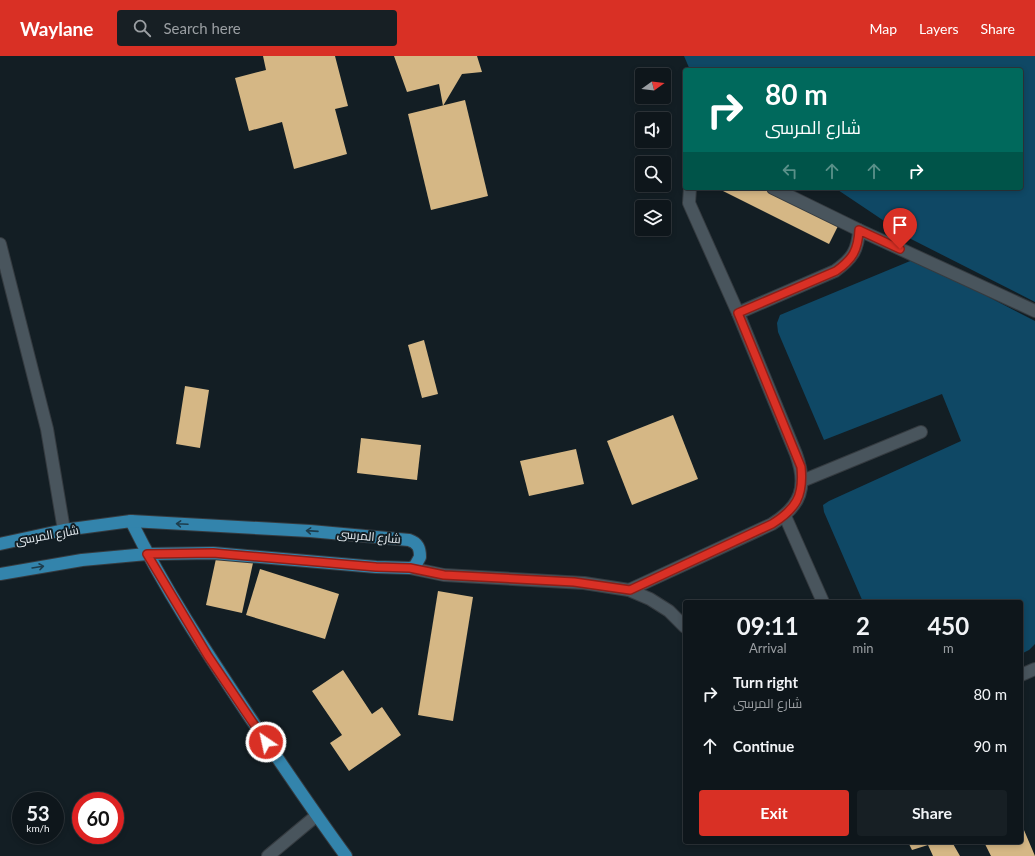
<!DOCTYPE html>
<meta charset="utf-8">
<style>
body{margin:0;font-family:Lato,Cairo,sans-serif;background:#171f24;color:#f1f3f6;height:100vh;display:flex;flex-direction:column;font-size:15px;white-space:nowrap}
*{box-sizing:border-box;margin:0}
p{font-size:13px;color:#9b9fa3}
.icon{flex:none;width:22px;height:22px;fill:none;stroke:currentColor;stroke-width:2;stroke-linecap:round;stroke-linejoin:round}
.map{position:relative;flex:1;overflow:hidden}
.details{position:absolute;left:683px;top:544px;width:340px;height:244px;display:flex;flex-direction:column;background:#0e161b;border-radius:4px;box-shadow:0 2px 6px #0003,0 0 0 1px #2e353a}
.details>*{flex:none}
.top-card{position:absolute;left:683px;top:12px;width:340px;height:122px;border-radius:4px;box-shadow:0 2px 6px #0003,0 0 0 1px #2e353a;background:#00695c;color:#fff;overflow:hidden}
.needle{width:26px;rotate:75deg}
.fabs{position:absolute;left:635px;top:12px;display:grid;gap:8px}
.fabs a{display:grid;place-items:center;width:36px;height:36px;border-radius:4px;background:#0e161b;box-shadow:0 2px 6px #0003,0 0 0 1px #2e353a;font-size:20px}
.speed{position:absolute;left:12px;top:736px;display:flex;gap:8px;font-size:20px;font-weight:700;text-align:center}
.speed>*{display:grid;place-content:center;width:52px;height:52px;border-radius:50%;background:#0e161b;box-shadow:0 2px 6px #0003,0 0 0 1px #2e353a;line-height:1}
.speed small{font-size:10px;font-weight:400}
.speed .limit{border:6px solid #d22;background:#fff;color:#111}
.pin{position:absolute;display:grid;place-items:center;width:34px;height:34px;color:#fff;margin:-41px -17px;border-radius:50% 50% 50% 0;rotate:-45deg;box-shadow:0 0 4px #0007}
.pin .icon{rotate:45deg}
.me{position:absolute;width:44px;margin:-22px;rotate:326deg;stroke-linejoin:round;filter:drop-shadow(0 0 3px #0008)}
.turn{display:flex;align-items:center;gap:14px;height:84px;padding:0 16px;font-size:18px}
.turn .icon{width:52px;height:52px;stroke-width:2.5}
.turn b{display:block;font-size:28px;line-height:34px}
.lanes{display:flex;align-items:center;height:38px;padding:0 16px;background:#0003;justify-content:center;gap:20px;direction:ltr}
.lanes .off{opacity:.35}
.eta{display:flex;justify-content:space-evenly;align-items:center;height:68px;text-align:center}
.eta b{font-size:24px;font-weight:700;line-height:28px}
.primary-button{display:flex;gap:8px;margin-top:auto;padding:8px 16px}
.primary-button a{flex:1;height:46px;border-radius:4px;background:#d93025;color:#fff;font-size:16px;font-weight:700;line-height:46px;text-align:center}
.primary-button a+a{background:#171f24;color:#f1f3f6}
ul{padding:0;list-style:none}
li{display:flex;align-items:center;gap:12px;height:52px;padding:0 16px}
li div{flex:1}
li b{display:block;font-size:15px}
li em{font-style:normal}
header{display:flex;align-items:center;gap:24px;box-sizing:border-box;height:56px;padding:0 20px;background:#d93025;color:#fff}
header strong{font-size:19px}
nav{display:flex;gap:22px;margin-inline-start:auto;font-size:14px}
.search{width:280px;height:36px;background:#171f24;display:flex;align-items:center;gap:10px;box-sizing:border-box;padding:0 14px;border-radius:4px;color:#9b9fa3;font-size:15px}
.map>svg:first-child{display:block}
.water{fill:#0f4865}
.building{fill:#d5b785}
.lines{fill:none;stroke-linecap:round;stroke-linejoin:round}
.minor-casing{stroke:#353b40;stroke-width:14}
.major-casing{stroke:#353b40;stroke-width:14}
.minor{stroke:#49555d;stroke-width:12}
.major{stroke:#3384ac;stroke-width:12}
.oneway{stroke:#1d3d4d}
.route-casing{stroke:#8d1f18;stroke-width:10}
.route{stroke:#d93025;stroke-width:7}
.labels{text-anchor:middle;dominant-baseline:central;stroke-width:4;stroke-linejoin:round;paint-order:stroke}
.street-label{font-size:12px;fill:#e8eff4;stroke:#131e24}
</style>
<header>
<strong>Waylane</strong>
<div class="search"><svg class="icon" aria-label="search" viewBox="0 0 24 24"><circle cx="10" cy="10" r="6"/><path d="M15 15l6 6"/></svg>Search here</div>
<nav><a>Map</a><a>Layers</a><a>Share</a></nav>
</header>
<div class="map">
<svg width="1035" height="800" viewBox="0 0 1035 800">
<rect width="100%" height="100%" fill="#131e24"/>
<g class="water">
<polygon points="684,0 1035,0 1035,246 911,183 835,132 1021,132 1021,14 690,14"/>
<polygon points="915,203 1035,265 1035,588 1029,594 1021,598 1021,546 863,546 824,456 823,449 829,445 961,385 942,338 824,384 778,276 777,267 780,259"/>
</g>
<g class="building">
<polygon points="263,0 335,0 348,50 335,53 347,98 294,113 282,66 249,75 235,22 266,14"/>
<polygon points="394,0 477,0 482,16 462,18 443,50 439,28 407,36"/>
<polygon points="465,44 488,140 431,154 408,58"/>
<polygon points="717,132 763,132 838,170 829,188"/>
<polygon points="424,284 438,338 422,342 408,289"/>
<polygon points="185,330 209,334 200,392 176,388"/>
<polygon points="673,359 698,423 632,449 607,385"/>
<polygon points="361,382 421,389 417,424 357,417"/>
<polygon points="576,393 584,428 529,440 520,405"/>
<polygon points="217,498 253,507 242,557 206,549"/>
<polygon points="260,513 339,538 325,583 246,559"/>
<polygon points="438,535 473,541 453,665 418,659"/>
<polygon points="343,614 372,658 382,651 401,679 349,715 330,687 342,679 312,635"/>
<polygon points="1021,767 1035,800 991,800 984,786 1021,786"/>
<polygon points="908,786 952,786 960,800 933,800 928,789 912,794"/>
</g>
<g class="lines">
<defs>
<g id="minor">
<polyline points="773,132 859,174 1035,255"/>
<polyline points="0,188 47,373 64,474"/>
<path d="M738,257L835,215C852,203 858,194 859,174"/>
<polyline points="802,425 921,376"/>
<polyline points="785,460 823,546"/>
<polyline points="410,512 444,519 584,527 629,534 650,543 669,555 685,571"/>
<path d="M629,534L772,468C801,450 808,431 796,398L738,257L689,147L690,132"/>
<polyline points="1021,619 1035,613"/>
<polyline points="268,800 316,760"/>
</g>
<g id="major">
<path d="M131,465C165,534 207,597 249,660C281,707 312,754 346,800"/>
<path d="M0,488L64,474L131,465L310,475L409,484C418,487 420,492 420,501L415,510L410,512L376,511L213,497L147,498L82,504L0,518"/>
</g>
</defs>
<use href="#minor" class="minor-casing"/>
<use href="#major" class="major-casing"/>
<use href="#minor" class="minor"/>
<use href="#major" class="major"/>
</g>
<defs><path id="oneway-shaft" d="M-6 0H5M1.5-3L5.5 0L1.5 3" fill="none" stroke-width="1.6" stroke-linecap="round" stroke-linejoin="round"/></defs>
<g class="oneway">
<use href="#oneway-shaft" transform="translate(182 468) rotate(-177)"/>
<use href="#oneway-shaft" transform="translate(312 475) rotate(-176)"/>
<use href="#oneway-shaft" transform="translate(38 511) rotate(-9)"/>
</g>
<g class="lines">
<defs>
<path id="route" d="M266,686L208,600L147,498L213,497L376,511L410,512L444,519L574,526L630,534L772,468C796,453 804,440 801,411L738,257L836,215C853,203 858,194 859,174L900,193"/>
</defs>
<use href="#route" class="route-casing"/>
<use href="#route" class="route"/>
</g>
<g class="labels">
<g class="street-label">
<text transform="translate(47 479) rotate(-10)">شارع المرسى</text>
<text transform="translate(369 480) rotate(5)">شارع المرسى</text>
</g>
</g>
</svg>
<div class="fabs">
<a><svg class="needle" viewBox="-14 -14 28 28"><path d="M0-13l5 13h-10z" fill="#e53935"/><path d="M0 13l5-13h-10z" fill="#9b9fa3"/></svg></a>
<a><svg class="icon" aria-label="sound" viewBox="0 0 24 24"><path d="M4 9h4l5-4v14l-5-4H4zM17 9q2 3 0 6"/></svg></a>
<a><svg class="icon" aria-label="search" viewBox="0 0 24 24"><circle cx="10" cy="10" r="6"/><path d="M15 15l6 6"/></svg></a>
<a><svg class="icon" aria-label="layers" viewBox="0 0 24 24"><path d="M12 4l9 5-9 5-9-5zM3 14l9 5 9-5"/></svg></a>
</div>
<div class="speed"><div>53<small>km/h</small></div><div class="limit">60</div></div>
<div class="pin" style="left:900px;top:193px;background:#d93025"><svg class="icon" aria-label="arrive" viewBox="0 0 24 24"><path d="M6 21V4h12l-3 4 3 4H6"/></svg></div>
<svg class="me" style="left:266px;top:686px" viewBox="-20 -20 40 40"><circle r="17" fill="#d93025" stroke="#fff" stroke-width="3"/><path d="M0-11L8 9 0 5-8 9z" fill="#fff"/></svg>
<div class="top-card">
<div class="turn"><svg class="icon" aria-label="right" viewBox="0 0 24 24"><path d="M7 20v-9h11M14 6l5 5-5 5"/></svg><div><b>80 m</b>شارع المرسى</div></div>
<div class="lanes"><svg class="icon off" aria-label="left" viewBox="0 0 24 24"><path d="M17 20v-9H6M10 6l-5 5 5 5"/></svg><svg class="icon off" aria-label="ahead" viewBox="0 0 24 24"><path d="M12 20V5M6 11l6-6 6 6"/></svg><svg class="icon off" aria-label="ahead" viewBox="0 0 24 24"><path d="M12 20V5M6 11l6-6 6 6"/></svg><svg class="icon" aria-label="right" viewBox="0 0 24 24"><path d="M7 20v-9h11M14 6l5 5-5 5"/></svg></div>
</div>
<section class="details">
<div class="eta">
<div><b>09:11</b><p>Arrival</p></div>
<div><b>2</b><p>min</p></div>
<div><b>450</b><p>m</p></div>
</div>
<ul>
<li><svg class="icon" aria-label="right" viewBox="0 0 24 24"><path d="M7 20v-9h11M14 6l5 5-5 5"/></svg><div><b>Turn right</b><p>شارع المرسى</p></div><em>80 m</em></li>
<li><svg class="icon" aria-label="ahead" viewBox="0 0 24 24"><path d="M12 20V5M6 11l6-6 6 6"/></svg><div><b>Continue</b></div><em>90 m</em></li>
</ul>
<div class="primary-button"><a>Exit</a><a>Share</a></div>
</section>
</div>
